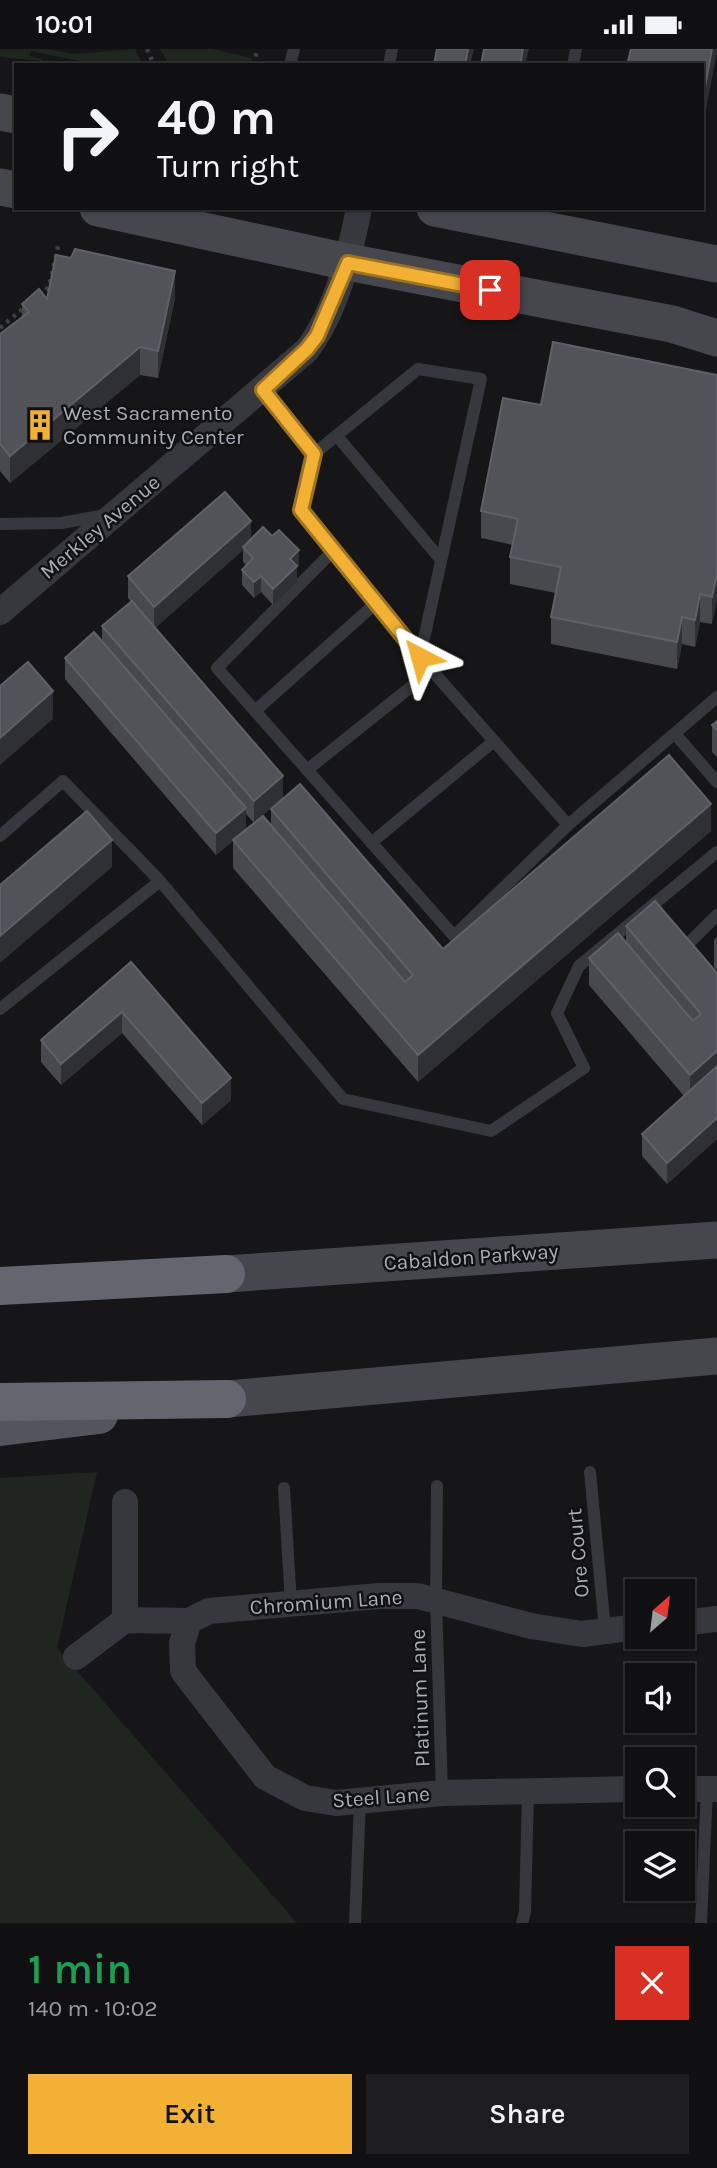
<!DOCTYPE html>
<meta charset="utf-8">
<style>
body{margin:0;font-family:Karla,sans-serif;background:#1e1e20;color:#f1f3f6;height:100vh;display:flex;flex-direction:column;font-size:26px;white-space:nowrap}
*{box-sizing:border-box;margin:0}
p{font-size:23px;color:#9c9d9f}
.icon{flex:none;width:38px;height:38px;fill:none;stroke:currentColor;stroke-width:2;stroke-linecap:round;stroke-linejoin:round}
.map{position:relative;height:1874px;overflow:hidden}
.side{display:flex;flex-direction:column;background:#101012;flex:1}
.side>*{flex:none}
.guide{position:absolute;left:14px;top:14px;width:690px;height:147px;border-radius:0px;box-shadow:0 2px 5px #0004,0 0 0 2px #303032;background:#101012;color:#f1f3f6;overflow:hidden}
.needle{width:46px;rotate:28deg}
.buttons{position:absolute;left:625px;top:1530px;display:grid;gap:14px}
.buttons a{display:grid;place-items:center;width:70px;height:70px;border-radius:0px;background:#101012;box-shadow:0 2px 5px #0004,0 0 0 2px #303032;font-size:35px}
.pin{position:absolute;display:grid;place-items:center;width:60px;height:60px;color:#fff;margin:-30px;border-radius:14px;box-shadow:0 4px 10px #0006}
.me{position:absolute;width:77px;margin:-38px;rotate:321deg;stroke-linejoin:round;filter:drop-shadow(0 0 5px #0008)}
.turn{display:flex;align-items:center;gap:24px;height:147px;padding:0 28px;font-size:32px}
.turn .icon{width:91px;height:91px;stroke-width:2.5}
.turn b{display:block;font-size:49px;line-height:60px}
.round{display:grid;place-items:center;flex:none;width:74px;height:74px;border-radius:0px;background:#1e1e20}
.summary{display:flex;align-items:center;justify-content:space-between;height:119px;padding:0 28px}
h1{font-size:42px;font-weight:600;line-height:52px;color:#1e9e55}
.cta{display:flex;gap:14px;margin-top:auto;padding:14px 28px}
.cta a{flex:1;height:80px;border-radius:0px;background:#f2b134;color:#111;font-size:28px;font-weight:600;line-height:80px;text-align:center}
.cta a+a{background:#1e1e20;color:#f1f3f6}
.status{display:flex;justify-content:space-between;align-items:center;height:49px;padding:0 35px;background:#101012;direction:ltr}
.status svg{height:19px;fill:currentColor}
.map>svg:first-child{display:block}
.green{fill:#1e261f}
.lines{fill:none;stroke-linecap:round;stroke-linejoin:round}
.path{stroke:#3d3f44;stroke-width:4.5;stroke-dasharray:3.5 5;stroke-linecap:butt}
.lane{stroke:#37383d;stroke-width:12}
.street{stroke:#37383d;stroke-width:26}
.secondary{stroke:#45474d;stroke-width:37}
.primary{stroke:#53555c;stroke-width:38}
.highway{stroke:#63666e;stroke-width:38}
.wall{fill:#47494d}
.shaded-wall{fill:#2f3033}
.building{fill:#525359;stroke:#5f6168;stroke-width:2}
.route-casing{stroke:#9d7322;stroke-width:18}
.route{stroke:#f2b134;stroke-width:12}
.labels{text-anchor:middle;dominant-baseline:central;stroke-width:5;stroke-linejoin:round;paint-order:stroke}
.poi-label{font-size:21px;fill:#a8adb8;stroke:#111113;text-anchor:start}
.street-label{font-size:21px;fill:#a8adb8;stroke:#111113}
</style>
<div class="status"><b>10:01</b><svg viewBox="0 0 49 12"><path d="M0 12V9h3v3zM5 12V6h3v6zM10 12V3h3v9zM15 12V0h3v12zM26 1h20v11H26zM47 4h2v5h-2z"/></svg></div>
<div class="map">
<svg width="717" height="1874" viewBox="0 0 717 1874">
<rect width="100%" height="100%" fill="#161618"/>
<g class="green">
<polygon points="0,0 47,0 75,5 135,0 143,16 98,16 31,2 30,7 42,10 41,12 0,8"/>
<polygon points="160,0 212,0 252,9 250,16 169,16"/>
<polygon points="97,1423 57,1599 297,1874 0,1874 0,1429"/>
</g>
<g class="lines">
<g class="path">
<polyline points="147,0 154,16"/>
<polyline points="254,16 257,0"/>
<polyline points="39,246 49,238 59,193"/>
<polyline points="0,279 25,258"/>
</g>
<g class="lane">
<polyline points="290,16 294,0"/>
<polyline points="389,16 392,0"/>
<polyline points="573,16 576,0"/>
<polyline points="263,340 314,405 418,320 481,330 420,608"/>
<polyline points="337,387 441,511"/>
<polyline points="314,405 301,461 420,608 568,776 717,648"/>
<polyline points="0,475 62,474 105,466"/>
<polyline points="334,501 217,619 454,887 568,776"/>
<polyline points="255,662 376,554"/>
<polyline points="675,685 717,733"/>
<polyline points="307,721 432,621"/>
<polyline points="0,787 63,732 160,832 0,960"/>
<polyline points="371,794 494,692"/>
<polyline points="160,832 343,1050 491,1082 584,1019 557,964 579,917 717,803"/>
<polyline points="692,903 686,897 717,866"/>
<polyline points="590,1423 605,1581"/>
<polyline points="437,1437 436,1552 442,1744"/>
<polyline points="284,1439 291,1554"/>
<polyline points="355,1874 360,1752"/>
<polyline points="522,1874 525,1863 528,1742"/>
<polyline points="701,1874 707,1740"/>
</g>
<g class="street">
<path d="M0,563L307,301C336,262 350,206 359,159"/>
<polyline points="125,1571 125,1453"/>
<polyline points="682,1574 717,1570"/>
<polyline points="637,1578 582,1585 531,1577 418,1547 379,1547 209,1562 189,1572 182,1594 183,1622 265,1728 305,1749 336,1754 442,1744 637,1740"/>
<polyline points="76,1608 125,1571 189,1572"/>
<polyline points="682,1740 717,1740"/>
</g>
<g class="secondary">
<polyline points="0,63 16,66"/>
<polyline points="0,138 16,141"/>
<polyline points="98,159 348,213 672,275 717,289"/>
<polyline points="435,159 717,215"/>
<polyline points="226,1225 717,1191"/>
<polyline points="227,1350 717,1307"/>
</g>
<polyline class="primary" points="0,1378 99,1366"/>
<g class="highway">
<polyline points="0,1237 226,1225"/>
<polyline points="0,1353 227,1350"/>
</g>
</g>
<g class="wall">
<polygon points="175,249 158,329 140,326 10,434 0,422 0,285 22,268 22,255 47,250"/>
<polygon points="717,326 712,575 700,573 695,598 682,595 677,620 551,595 551,568 556,544 510,535 510,508 513,496 481,489 481,462"/>
<polygon points="251,490 299,516 297,519 297,533 273,556 261,543 254,549 242,536 242,521 246,516 243,513 243,501 155,579 283,727 254,774 246,765 246,781 216,806 65,630 65,609 102,593 102,577 131,553 128,549 128,527"/>
<polygon points="717,672 717,708 712,703 712,676"/>
<polygon points="271,760 443,900 711,782 418,1033 233,819 233,791 271,776"/>
<polygon points="626,877 717,924 717,1090 667,1135 642,1107 642,1085 684,1047 589,936 589,909 626,893"/>
<polygon points="717,888 717,921 714,918 714,891"/>
<polygon points="131,913 231,1051 202,1076 122,984 61,1036 41,1013 41,991"/>
</g>
<g class="shaded-wall">
<polygon points="468,0 474,0 470,16 465,16"/>
<polygon points="523,0 529,0 525,16 520,16"/>
<polygon points="712,0 717,0 717,3 702,81 702,54"/>
<polygon points="175,222 175,249 158,329 158,302"/>
<polygon points="140,298 140,326 10,434 10,407"/>
<polygon points="251,472 251,494 243,498 243,501 154,580 154,558"/>
<polygon points="299,501 299,516 297,519 297,533 273,556 273,540 290,510"/>
<polygon points="717,525 717,552 712,575 712,548"/>
<polygon points="261,527 261,543 254,549 254,533"/>
<polygon points="700,545 700,573 695,598 695,571"/>
<polygon points="682,568 682,595 677,620 677,593"/>
<polygon points="53,642 53,670 0,716 0,689"/>
<polygon points="283,727 283,749 254,774 254,752"/>
<polygon points="711,755 711,782 418,1033 418,1006"/>
<polygon points="246,759 246,781 216,806 216,784"/>
<polygon points="112,791 112,818 0,914 0,887"/>
<polygon points="122,963 122,984 61,1036 61,1015"/>
<polygon points="717,1002 717,1029 690,1053 690,1026"/>
<polygon points="231,1029 231,1051 202,1076 202,1054"/>
<polygon points="717,1069 717,1090 667,1135 667,1114"/>
</g>
<g class="building">
<polygon points="437,0 468,0 465,16 434,16"/>
<polygon points="484,0 523,0 520,16 481,16"/>
<polygon points="631,0 712,0 702,54 702,16 627,16"/>
<polygon points="75,200 175,222 158,302 140,298 10,407 0,395 0,285 29,263 22,255 39,240 47,250 56,206 71,209"/>
<polygon points="553,293 717,326 717,525 712,548 700,545 695,571 682,568 677,593 551,568 561,518 510,508 518,470 481,462 503,349 541,356"/>
<polygon points="225,443 251,472 154,558 128,527"/>
<polygon points="263,478 272,487 279,481 299,501 290,510 297,517 273,540 261,527 254,533 242,521 253,509 243,498"/>
<polygon points="132,552 283,727 254,752 102,577"/>
<polygon points="94,583 246,759 216,784 65,609"/>
<polygon points="28,613 53,642 0,689 0,637"/>
<polygon points="717,672 717,681 712,676"/>
<polygon points="669,706 711,755 418,1006 233,791 263,767 405,933 413,926 271,760 300,735 443,900"/>
<polygon points="87,762 112,791 0,887 0,836"/>
<polygon points="655,852 717,924 717,1002 690,1026 589,909 618,884 693,972 701,965 626,877"/>
<polygon points="131,913 231,1029 202,1054 122,963 61,1015 41,991"/>
<polygon points="717,1017 717,1069 667,1114 642,1085"/>
</g>
<g class="lines">
<defs>
<polyline id="route" points="420,608 301,461 314,405 263,341 307,300 317,287 348,214 490,241"/>
</defs>
<use href="#route" class="route-casing"/>
<use href="#route" class="route"/>
</g>
<defs>
<symbol id="building-bare" viewBox="-9 -9 18 18"><path d="M-4-6H4V6H1V3H-1V6H-4ZM-2.5-4.3h1.7v1.8h-1.7ZM.8-4.3h1.7v1.8H.8ZM-2.5-1h1.7V.8h-1.7ZM.8-1h1.7V.8H.8Z" fill="#f2b134" stroke="#111113" stroke-width="2.5" paint-order="stroke"/></symbol>
</defs>
<g fill-rule="evenodd">
<use href="#building-bare" x="18" y="354" width="44" height="44"/>
</g>
<g class="labels">
<g class="poi-label">
<text x="63" y="364">West Sacramento<tspan x="63" dy="24">Community Center</tspan></text>
</g>
<g class="street-label">
<text transform="translate(100 478) rotate(-40)">Merkley Avenue</text>
<text transform="translate(471 1208) rotate(-4)">Cabaldon Parkway</text>
<text transform="translate(578 1504) rotate(-95)">Ore Court</text>
<text transform="translate(326 1553) rotate(-4)">Chromium Lane</text>
<text transform="translate(420 1649) rotate(-92)">Platinum Lane</text>
<text transform="translate(381 1748) rotate(-4)">Steel Lane</text>
</g>
</g>
</svg>
<div class="buttons">
<a><svg class="needle" viewBox="-14 -14 28 28"><path d="M0-13l5 13h-10z" fill="#e53935"/><path d="M0 13l5-13h-10z" fill="#9c9d9f"/></svg></a>
<a><svg class="icon" aria-label="sound" viewBox="0 0 24 24"><path d="M4 9h4l5-4v14l-5-4H4zM17 9q2 3 0 6"/></svg></a>
<a><svg class="icon" aria-label="search" viewBox="0 0 24 24"><circle cx="10" cy="10" r="6"/><path d="M15 15l6 6"/></svg></a>
<a><svg class="icon" aria-label="layers" viewBox="0 0 24 24"><path d="M12 4l9 5-9 5-9-5zM3 14l9 5 9-5"/></svg></a>
</div>
<div class="pin" style="left:490px;top:241px;background:#d93025"><svg class="icon" aria-label="arrive" viewBox="0 0 24 24"><path d="M6 21V4h12l-3 4 3 4H6"/></svg></div>
<svg class="me" style="left:420px;top:608px" viewBox="-20 -20 40 40"><path d="M0-17L14 15 0 8-14 15z" fill="#f2b134" stroke="#fff" stroke-width="4"/></svg>
<div class="guide">
<div class="turn"><svg class="icon" aria-label="right" viewBox="0 0 24 24"><path d="M7 20v-9h11M14 6l5 5-5 5"/></svg><div><b>40 m</b>Turn right</div></div>
</div>
</div>
<section class="side">
<div class="summary"><div><h1>1 min</h1><p>140 m · 10:02</p></div><a class="round" style="background:#d93025;color:#fff"><svg class="icon" aria-label="close" viewBox="0 0 24 24"><path d="M6 6l12 12M18 6L6 18"/></svg></a></div>
<div class="cta"><a>Exit</a><a>Share</a></div>
</section>
